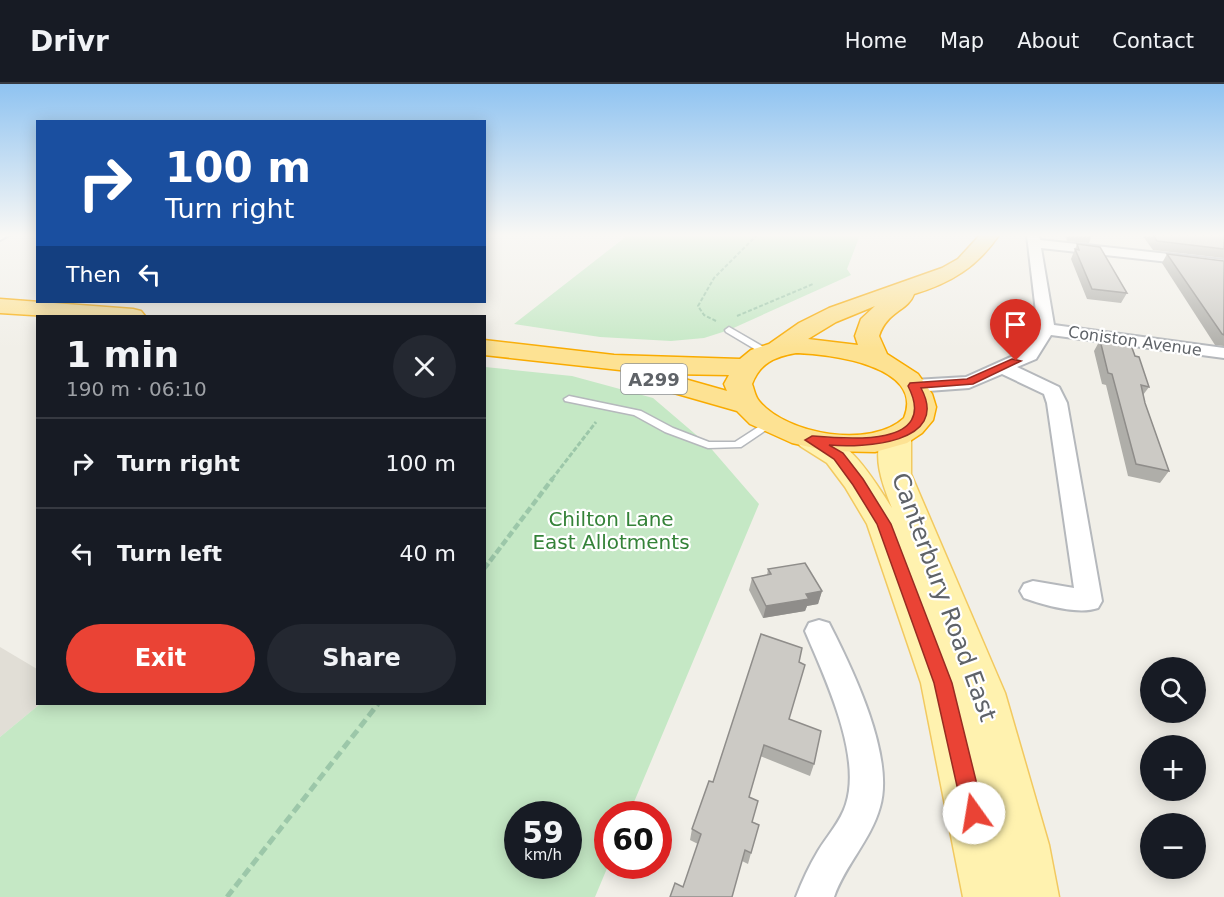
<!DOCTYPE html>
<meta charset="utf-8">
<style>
body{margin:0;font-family:"DejaVu Sans",sans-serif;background:#242831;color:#f1f3f6;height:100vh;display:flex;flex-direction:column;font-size:22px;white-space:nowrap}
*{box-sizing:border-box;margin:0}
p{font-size:20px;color:#9ea1a6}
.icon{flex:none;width:33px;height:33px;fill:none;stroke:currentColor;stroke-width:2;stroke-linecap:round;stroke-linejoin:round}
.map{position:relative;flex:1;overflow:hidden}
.panel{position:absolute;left:36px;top:231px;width:450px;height:390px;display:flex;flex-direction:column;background:#171b24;border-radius:0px;box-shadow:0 3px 15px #0003}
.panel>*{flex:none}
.hud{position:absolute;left:36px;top:36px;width:450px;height:183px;border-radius:0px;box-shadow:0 3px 15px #0003;background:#1a4fa0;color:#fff;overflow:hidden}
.tools{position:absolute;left:1140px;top:573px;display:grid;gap:12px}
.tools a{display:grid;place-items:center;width:66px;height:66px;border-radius:50%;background:#171b24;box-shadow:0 3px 15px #0003;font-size:30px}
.speed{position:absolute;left:504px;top:717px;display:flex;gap:12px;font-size:30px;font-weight:700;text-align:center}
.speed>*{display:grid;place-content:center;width:78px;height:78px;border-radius:50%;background:#171b24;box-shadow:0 3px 15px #0003;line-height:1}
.speed small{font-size:15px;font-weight:400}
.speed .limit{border:9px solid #d22;background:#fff;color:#111}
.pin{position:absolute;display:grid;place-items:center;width:51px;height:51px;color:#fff;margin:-62px -26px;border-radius:50% 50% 50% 0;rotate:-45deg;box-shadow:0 0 6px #0007}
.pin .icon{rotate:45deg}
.me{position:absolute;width:66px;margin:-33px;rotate:347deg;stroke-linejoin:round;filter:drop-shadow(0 0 4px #0008)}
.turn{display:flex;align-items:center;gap:21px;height:126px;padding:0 30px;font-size:27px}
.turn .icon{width:78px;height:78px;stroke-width:2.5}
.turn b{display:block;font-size:42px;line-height:51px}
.then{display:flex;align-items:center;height:57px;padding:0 30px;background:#0003;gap:12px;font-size:22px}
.round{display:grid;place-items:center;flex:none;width:63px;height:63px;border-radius:32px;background:#242831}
.head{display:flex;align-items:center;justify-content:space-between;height:102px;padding:0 30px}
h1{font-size:36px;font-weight:600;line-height:45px}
.action{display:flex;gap:12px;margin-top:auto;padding:12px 30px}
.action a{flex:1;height:69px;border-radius:36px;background:#ea4335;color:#fff;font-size:24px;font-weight:600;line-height:69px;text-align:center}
.action a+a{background:#242831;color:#f1f3f6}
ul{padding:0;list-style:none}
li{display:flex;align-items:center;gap:18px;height:90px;padding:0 30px;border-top:2px solid #363941}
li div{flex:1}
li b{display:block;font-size:22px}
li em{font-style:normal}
header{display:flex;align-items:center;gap:36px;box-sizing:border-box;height:84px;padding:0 30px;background:#171b24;border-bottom:2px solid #363941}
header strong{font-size:28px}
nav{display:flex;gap:33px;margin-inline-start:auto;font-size:21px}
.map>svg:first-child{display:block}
.education{fill:#e1ded6}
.green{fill:#c5e8c5;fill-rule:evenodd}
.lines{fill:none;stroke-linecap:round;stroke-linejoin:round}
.lane-casing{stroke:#b5b8bc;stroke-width:3}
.street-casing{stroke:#b5b8bc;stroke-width:4}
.primary-casing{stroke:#f2c960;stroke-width:3}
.highway-casing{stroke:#f9ab00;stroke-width:3}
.path-far3{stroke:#9cc7a9;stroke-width:2;stroke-dasharray:4 2;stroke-linecap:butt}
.path-far2{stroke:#9cc7a9;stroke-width:3;stroke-dasharray:5 2;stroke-linecap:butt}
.path-far1{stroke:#9cc7a9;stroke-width:4.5;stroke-dasharray:7 3;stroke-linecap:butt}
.path{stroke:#9cc7a9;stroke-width:5;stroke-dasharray:9 4.5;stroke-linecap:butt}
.lane{fill:#fff;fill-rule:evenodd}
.street{fill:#fff;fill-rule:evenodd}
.primary{fill:#fff2af;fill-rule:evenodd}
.highway{fill:#fde293;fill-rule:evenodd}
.wall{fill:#afaea9}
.shaded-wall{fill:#8f8d8a}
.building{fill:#cccac5;stroke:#8f8d8a;stroke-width:1.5}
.route{fill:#ea4335;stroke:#982c22;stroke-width:1.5}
.labels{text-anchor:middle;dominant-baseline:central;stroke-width:4.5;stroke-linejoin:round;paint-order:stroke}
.far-street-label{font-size:16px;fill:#5f6368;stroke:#fff}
.shield{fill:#fff;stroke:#8f9295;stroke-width:1.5}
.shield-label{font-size:18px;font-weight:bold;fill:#5f6368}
.park-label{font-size:20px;fill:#348238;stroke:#fff}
.near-street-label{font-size:24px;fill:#5f6368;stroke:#fff}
</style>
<header>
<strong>Drivr</strong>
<nav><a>Home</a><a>Map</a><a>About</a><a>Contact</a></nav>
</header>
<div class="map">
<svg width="1224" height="813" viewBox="0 0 1224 813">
<rect width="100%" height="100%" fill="#f1efe8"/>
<polygon class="education" points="0,563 37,585 38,620 40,620 0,653"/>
<g class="green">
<polygon points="628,151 860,151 847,185 851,191 729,246 704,254 671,257 600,253 514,240"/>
<path d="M485,283L572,292L653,314L708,361L759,420L629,730H608V782L595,813H0V653L40,620H484ZM518,730H568V782H518Z"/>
</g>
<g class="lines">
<defs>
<g id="lane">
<polygon points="729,243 769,266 771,268 769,270 763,270 726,248 725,246"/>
<polygon points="569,312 641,327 673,344 709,358 735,358 766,338 770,337 775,340 741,363 708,364 665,348 634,331 565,317 564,315"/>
</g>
<g id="street">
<polygon points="0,151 9,151 0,156"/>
<path d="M1027,151H1039L1040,156L1224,176V184L1041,164L1054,241L1224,264V274L1051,251L1036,275L1017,283L1059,303L1067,319L1102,517L1098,524C1078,531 1044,521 1024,514L1020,507L1024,500L1033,497L1074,504L1047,319L1044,310L1002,290L969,304L914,308L905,302L914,296L966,293L1024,267L1038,245Z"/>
<path d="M819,536L829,539C852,584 895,672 880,723C871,756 845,781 834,813H796C802,797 809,782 818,767C827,752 841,737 846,720C862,671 824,592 805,547L809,539Z"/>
</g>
<path id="primary" d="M896,344L907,347L911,353V390L1005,609L1049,761L1059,813H963L921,599L867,440L845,403L827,379L800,362L796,356L800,350C842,339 873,395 892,424C883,402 870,369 885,347Z"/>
<g id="highway">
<path d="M980,151H999C977,183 951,199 914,210C908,227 887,227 879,252L887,270L918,290L932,310L936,323L933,336L922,349L907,359L875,368L827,367L792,359L750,340L737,327L646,301L642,295L647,289L484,271V256L614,271L740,275L751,266L769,260L799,239L829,224L942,184L958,175ZM875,222L861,235L855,252L858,261L808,255L836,238ZM796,269C828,270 926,281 904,334C871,365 787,351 759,317C755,312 754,305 752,300C760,279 774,273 796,269ZM667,290L729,291L724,300L727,307Z"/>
<polygon points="0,215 133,225 141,227 145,232 48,232 0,229"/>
</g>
</defs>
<use href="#lane" class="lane-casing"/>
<use href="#street" class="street-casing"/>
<use href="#primary" class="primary-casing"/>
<use href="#highway" class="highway-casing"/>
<g class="path-far3">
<polyline points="737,232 813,200"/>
<polyline points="716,237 704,231 698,222 714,194 757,151"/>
</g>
<polyline class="path-far2" points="552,395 596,338"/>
<polyline class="path-far1" points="484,485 553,394"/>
<polyline class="path" points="227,813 378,620"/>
<use href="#lane" class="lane"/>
<use href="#street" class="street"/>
<use href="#primary" class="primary"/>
<use href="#highway" class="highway"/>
</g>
<g class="wall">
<polygon points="1065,151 1092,151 1089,159 1067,157"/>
<polygon points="1142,151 1224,151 1224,174 1153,166"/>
<polygon points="1077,160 1127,209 1121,219 1087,215 1071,175"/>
<polygon points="1167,170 1224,177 1224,262 1215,261 1162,179"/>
<polygon points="1100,256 1135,272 1149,303 1143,311 1145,319 1169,387 1160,399 1128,392 1106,301 1102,300 1094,267"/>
<polygon points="768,485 822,507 818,520 807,522 805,527 763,534 749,506 752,494 767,491"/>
<polygon points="799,578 789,635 814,680 810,692 760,672 749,713 752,738 751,769 748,780 742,777 683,803 698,760 690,756 692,745 713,698"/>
</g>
<polygon class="shaded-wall" points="822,507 818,520 807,522 805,527 763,534 766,522 806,510"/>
<g class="building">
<polygon points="1153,151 1224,151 1224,165 1157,157"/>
<polygon points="1077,160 1100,163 1127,209 1092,205 1075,165 1079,166"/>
<polygon points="1167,170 1224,177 1224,251 1222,250"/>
<polygon points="1100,256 1131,261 1135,272 1139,273 1149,303 1141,301 1145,319 1169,387 1136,380 1112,290 1108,289"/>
<polygon points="805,479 822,507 806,510 809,515 766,522 752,494 771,490 768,485"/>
<polygon points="761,550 802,564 799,578 805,581 789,635 821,647 814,680 764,661 749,713 758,717 752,738 759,741 751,769 745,766 732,813 670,813 675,799 683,803 701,750 692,745 709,697 713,698"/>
</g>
<linearGradient id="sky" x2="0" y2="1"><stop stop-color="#8fc3f1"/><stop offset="0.57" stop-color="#f9f8f5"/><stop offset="1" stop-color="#f9f8f5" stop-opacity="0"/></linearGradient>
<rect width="1224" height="265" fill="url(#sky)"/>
<path class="route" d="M1012,275L1021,277L973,300L921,304C951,360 863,364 829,361L843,369L863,395L891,440L952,599L984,729L981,736L974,739L966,736L963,729L934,599L877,440L853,401L834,375L805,356L812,352C846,355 940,364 908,302L910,299L967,295Z"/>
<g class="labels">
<g class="far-street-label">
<text transform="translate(1135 257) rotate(8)">Coniston Avenue</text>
</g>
<rect class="shield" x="621" y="280" width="66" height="30" rx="4.5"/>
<g class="shield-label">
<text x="654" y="295">A299</text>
</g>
<g class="park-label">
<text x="611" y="435">Chilton Lane<tspan x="611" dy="23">East Allotments</tspan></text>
</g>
<g class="near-street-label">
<text transform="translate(944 513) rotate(70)">Canterbury Road East</text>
</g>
</g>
</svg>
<div class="tools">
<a><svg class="icon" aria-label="search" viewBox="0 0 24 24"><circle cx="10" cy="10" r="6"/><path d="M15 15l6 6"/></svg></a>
<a>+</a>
<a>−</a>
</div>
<div class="speed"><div>59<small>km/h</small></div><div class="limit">60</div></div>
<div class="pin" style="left:1016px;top:277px;background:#d93025"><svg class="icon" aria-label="arrive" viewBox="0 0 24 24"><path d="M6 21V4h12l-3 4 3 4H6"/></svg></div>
<svg class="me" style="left:974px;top:729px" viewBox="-20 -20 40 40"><circle r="19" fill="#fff"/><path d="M0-13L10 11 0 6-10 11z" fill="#ea4335"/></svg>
<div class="hud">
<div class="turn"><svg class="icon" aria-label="right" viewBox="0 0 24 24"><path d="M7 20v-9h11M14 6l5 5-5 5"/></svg><div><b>100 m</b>Turn right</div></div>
<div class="then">Then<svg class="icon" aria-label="left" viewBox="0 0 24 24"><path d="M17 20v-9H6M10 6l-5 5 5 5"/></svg></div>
</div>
<section class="panel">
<div class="head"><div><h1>1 min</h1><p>190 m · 06:10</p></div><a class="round"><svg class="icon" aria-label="close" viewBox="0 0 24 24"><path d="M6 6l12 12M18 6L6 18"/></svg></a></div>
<ul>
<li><svg class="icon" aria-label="right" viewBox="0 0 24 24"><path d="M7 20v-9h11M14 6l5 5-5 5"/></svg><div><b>Turn right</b></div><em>100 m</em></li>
<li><svg class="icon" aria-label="left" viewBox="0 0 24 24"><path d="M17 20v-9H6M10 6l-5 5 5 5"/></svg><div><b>Turn left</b></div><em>40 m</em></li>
</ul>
<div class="action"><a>Exit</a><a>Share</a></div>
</section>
</div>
